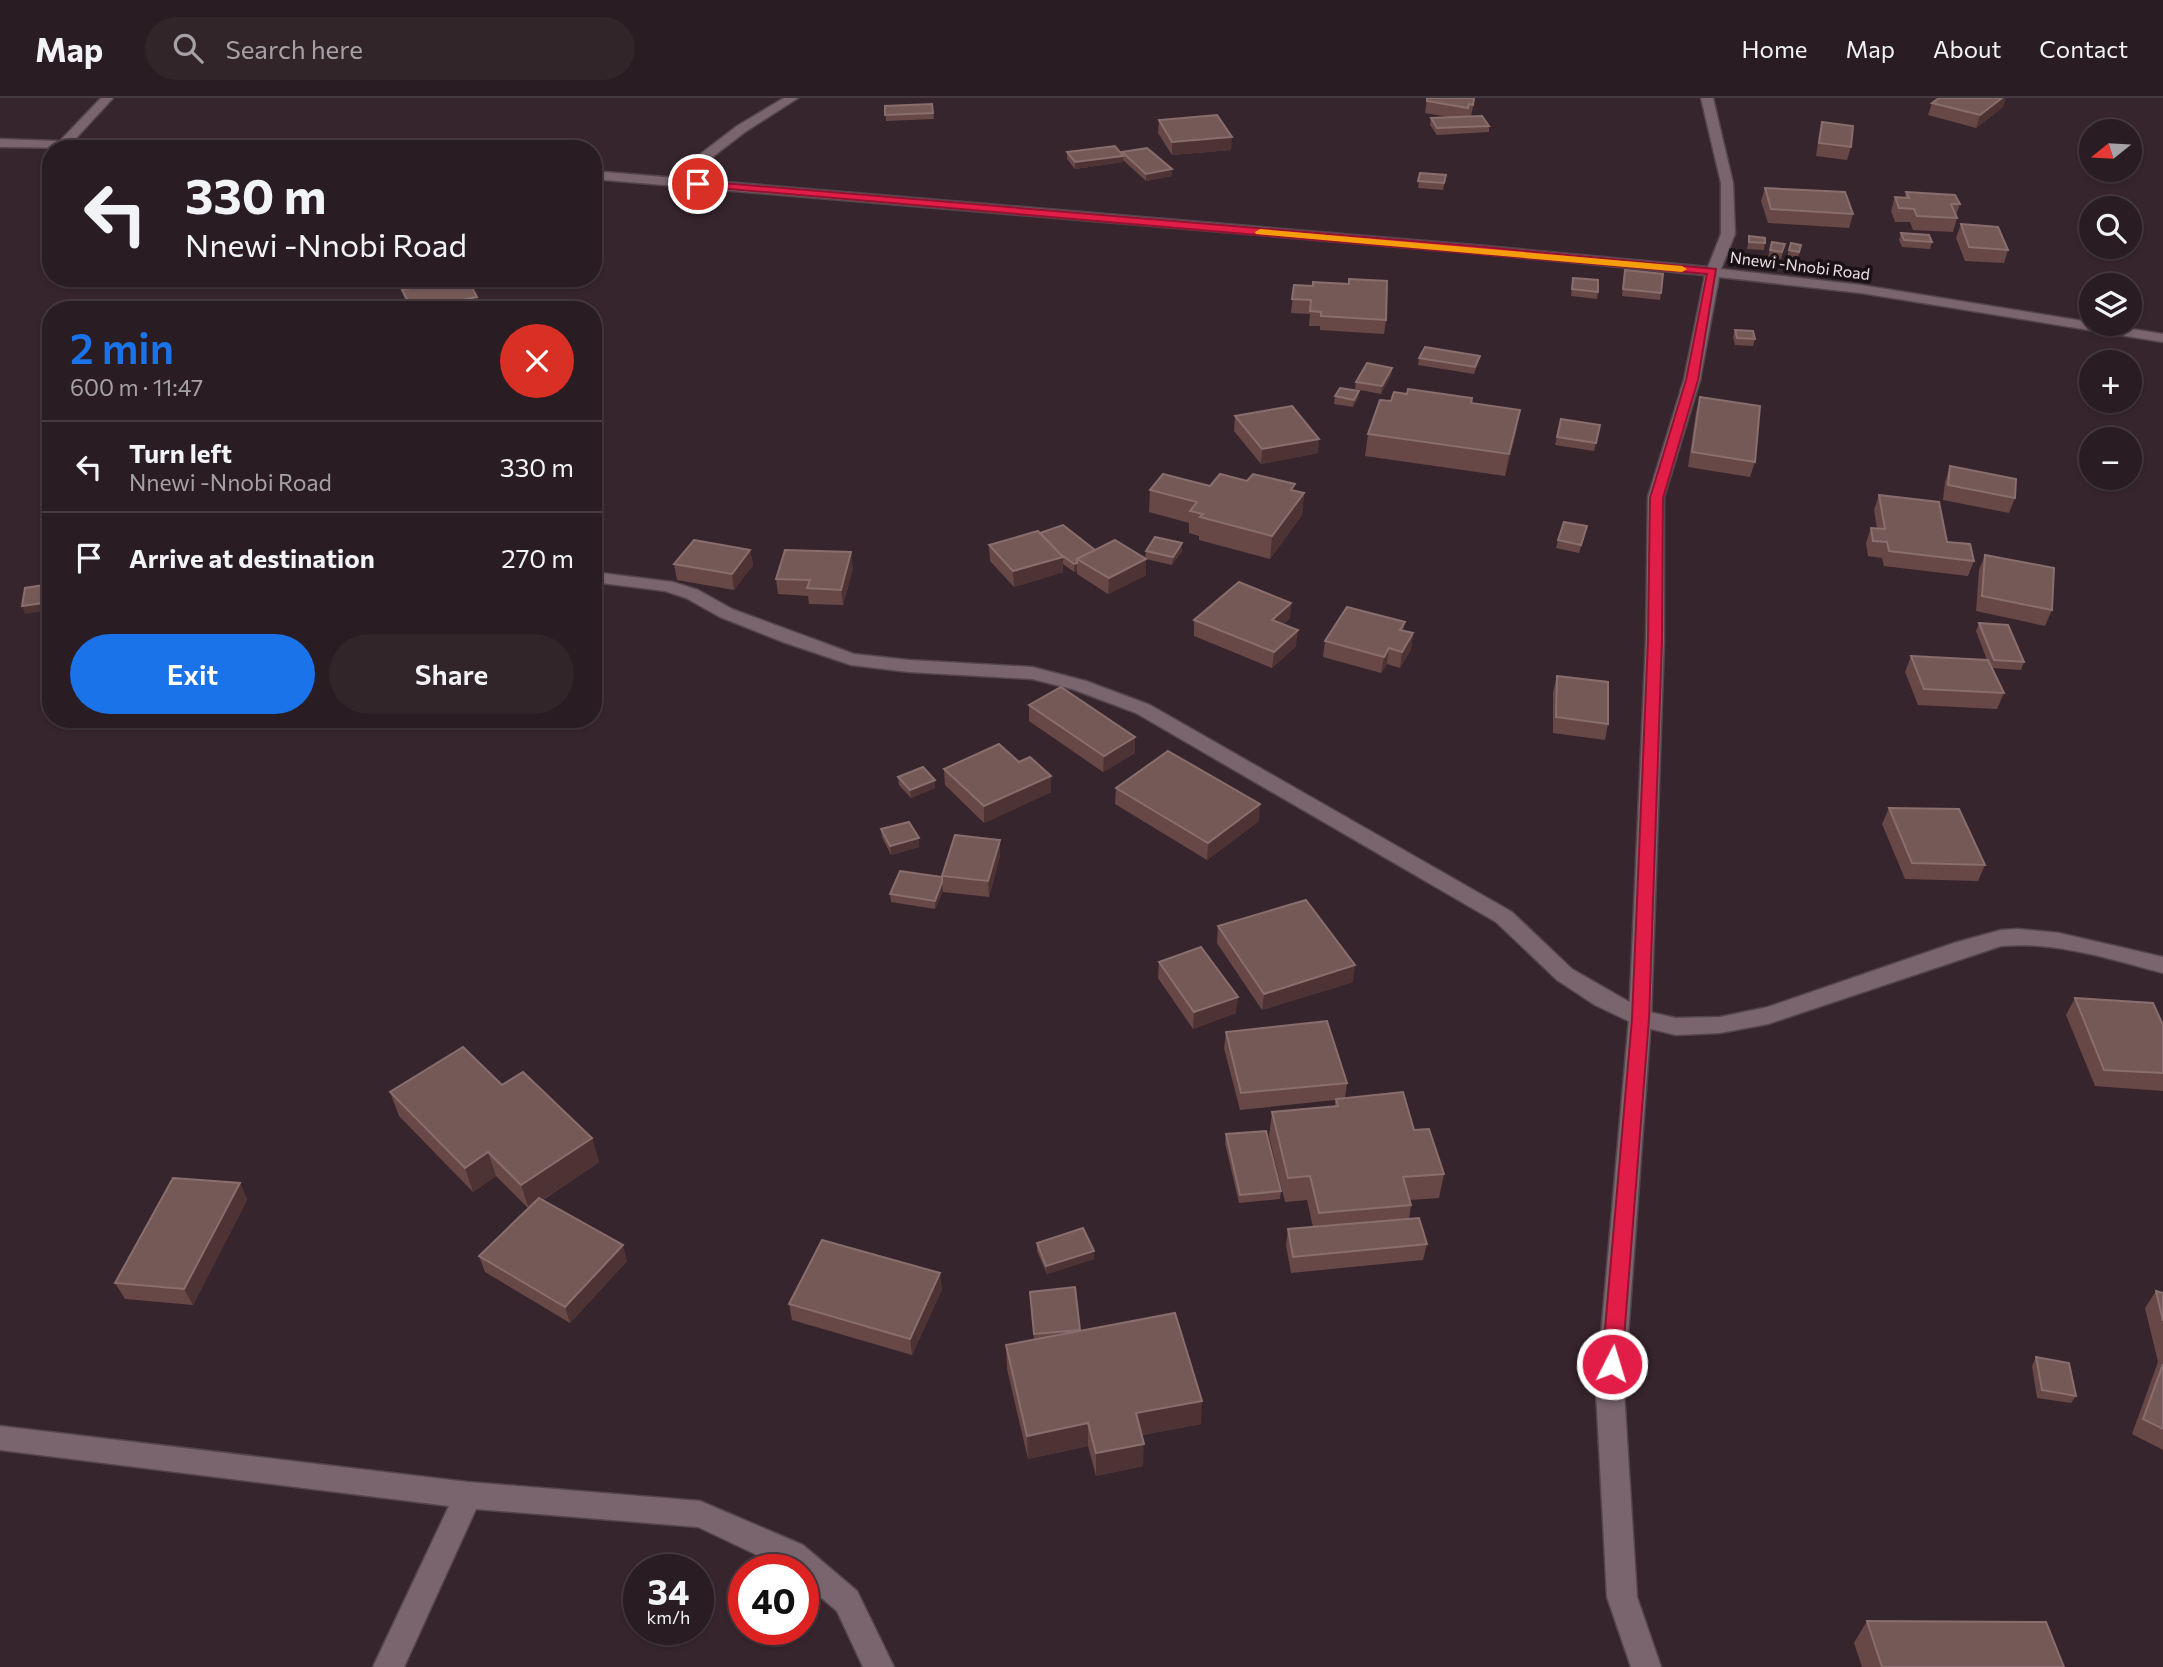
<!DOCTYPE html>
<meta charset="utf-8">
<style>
body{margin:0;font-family:Commissioner,sans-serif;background:#31252a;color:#f1f3f6;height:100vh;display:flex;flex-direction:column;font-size:26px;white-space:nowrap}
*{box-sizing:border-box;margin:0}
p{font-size:23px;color:#a5a1a5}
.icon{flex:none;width:38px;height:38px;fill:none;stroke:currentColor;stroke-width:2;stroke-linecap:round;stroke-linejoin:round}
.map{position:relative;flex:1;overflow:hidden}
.side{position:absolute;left:42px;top:203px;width:560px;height:427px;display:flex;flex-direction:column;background:#291c22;border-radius:28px;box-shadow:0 2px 5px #0004,0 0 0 2px #453a40}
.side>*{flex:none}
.guide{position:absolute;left:42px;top:42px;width:560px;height:147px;border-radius:28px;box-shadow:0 2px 5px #0004,0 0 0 2px #453a40;background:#291c22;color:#f1f3f6;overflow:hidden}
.needle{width:46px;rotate:252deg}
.controls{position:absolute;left:2079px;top:21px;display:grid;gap:14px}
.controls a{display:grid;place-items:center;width:63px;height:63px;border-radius:50%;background:#291c22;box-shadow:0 2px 5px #0004,0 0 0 2px #453a40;font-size:35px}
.speed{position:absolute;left:623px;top:1456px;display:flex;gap:14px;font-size:35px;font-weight:700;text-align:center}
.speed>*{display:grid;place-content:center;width:91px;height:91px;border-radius:50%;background:#291c22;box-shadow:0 2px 5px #0004,0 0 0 2px #453a40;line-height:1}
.speed small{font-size:18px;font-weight:400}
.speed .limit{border:10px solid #d22;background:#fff;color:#111}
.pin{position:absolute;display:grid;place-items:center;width:60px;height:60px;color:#fff;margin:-30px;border:4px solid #fff;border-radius:50%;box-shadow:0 2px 7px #0007}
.me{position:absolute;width:77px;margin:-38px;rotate:5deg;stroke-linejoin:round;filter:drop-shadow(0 0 5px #0008)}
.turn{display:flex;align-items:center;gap:24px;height:147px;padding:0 28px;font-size:32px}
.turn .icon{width:91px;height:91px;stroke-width:2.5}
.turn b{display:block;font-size:49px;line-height:60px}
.round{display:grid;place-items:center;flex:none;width:74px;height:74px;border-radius:37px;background:#31252a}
.head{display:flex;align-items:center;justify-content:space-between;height:119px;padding:0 28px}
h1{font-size:42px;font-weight:600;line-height:52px;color:#1a73e8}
.action{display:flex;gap:14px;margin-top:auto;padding:14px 28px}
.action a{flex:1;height:80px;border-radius:42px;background:#1a73e8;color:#fff;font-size:28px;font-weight:600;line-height:80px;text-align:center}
.action a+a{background:#31252a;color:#f1f3f6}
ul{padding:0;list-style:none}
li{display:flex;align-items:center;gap:21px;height:91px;padding:0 28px;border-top:2px solid #453a40}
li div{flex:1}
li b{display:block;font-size:26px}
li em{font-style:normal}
header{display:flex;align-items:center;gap:42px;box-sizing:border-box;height:98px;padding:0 35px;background:#291c22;border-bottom:2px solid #453a40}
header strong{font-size:33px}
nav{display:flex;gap:38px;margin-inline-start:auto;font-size:24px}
.search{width:490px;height:63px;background:#31252a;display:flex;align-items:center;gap:18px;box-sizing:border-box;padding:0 24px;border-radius:38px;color:#a5a1a5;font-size:26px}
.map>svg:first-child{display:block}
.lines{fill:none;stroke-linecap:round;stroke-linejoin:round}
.street-casing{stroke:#54454c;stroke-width:3}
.secondary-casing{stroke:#54454c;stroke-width:3}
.street{fill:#7a656e;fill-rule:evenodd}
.secondary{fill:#7a656e;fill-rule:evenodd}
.wall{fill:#674846}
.shaded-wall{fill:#4e3335}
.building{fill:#755957;stroke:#886e6d;stroke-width:2}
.route{fill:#e11d48;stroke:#92132f;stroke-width:2}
.slow{fill:#f59e0b}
.labels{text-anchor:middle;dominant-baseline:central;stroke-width:7;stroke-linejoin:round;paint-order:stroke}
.far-street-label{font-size:16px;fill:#ece0e5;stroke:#191115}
</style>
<header>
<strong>Map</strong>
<div class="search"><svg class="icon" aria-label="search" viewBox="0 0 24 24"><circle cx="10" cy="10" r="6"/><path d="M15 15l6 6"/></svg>Search here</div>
<nav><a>Home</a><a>Map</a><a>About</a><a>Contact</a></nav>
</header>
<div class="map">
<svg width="2163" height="1569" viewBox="0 0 2163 1569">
<rect width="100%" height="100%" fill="#37252d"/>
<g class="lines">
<defs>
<g id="street">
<polygon points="101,0 113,0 67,50 59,50 59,44"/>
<polygon points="784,0 798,0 745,34 676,87 668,87 668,81 737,28"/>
<path d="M593,474L673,484L698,492L732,511L854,556L909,562L1032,569L1086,583L1150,607L1512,814L1572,871L1645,913L1676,920L1720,919L1768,909L1954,845L2001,832L2018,831L2059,835L2163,859V875C2110,861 2056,843 2001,848L1768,926L1720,935L1676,937L1639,928L1595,907L1557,882L1496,824L1136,615L1072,591L1032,581L909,574L851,567L783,544L720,519L686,500L665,493L593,484Z"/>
<polygon points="0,1328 468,1384 700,1403 803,1447 857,1493 894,1569 863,1569 837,1513 803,1484 803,1472 789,1472 698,1429 476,1411 404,1569 373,1569 449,1408 0,1352"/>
</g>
<g id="secondary">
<polygon points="1701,0 1713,0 1733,85 1735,136 1721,171 1861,187 2163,236 2163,244 1861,195 1719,179 1700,282 1664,399 1664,542 1651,921 1624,1293 1637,1499 1661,1569 1631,1569 1607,1499 1596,1293 1629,921 1646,542 1648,399 1684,282 1705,177 1485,156 593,81 593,73 1485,148 1708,169 1721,136 1721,85"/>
<polygon points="0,41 168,47 174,51 0,49"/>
</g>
</defs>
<use href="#street" class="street-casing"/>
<use href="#secondary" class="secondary-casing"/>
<use href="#street" class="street"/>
<use href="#secondary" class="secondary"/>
</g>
<g class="wall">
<polygon points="1427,0 1475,0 1471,18 1489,28 1489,34 1437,37 1430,27 1431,20 1449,19 1425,15"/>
<polygon points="1932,5 2003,9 1976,30 1928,17"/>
<polygon points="932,6 934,21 886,23 885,8"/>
<polygon points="1159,22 1231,52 1172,57 1158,35"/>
<polygon points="1822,24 1851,49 1847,62 1816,58 1819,37"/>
<polygon points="1067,54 1122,57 1122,54 1172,78 1146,83 1123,62 1123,64 1075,71 1067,61"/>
<polygon points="1420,75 1446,77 1443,92 1418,90"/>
<polygon points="1765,90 1853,116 1849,130 1768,125 1761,103"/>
<polygon points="1906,94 1960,106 1956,117 1957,120 1953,134 1913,132 1910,124 1895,124 1891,113 1895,99 1905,100"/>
<polygon points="1961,126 2008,152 2004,165 1965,163 1956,140"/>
<polygon points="1901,135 1932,144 1930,151 1902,149 1899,142"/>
<polygon points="1749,138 1765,145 1764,152 1747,151"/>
<polygon points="1772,144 1785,146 1781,161 1768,159"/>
<polygon points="1791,145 1800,154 1797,161 1787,159"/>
<polygon points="1625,172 1661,195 1660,202 1622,198"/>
<polygon points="1573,180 1598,194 1597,201 1571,198"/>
<polygon points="1294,187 1386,222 1384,236 1320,232 1320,228 1309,228 1310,216 1291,215"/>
<polygon points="402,192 477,199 480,212 409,212 406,206"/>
<polygon points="1735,232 1755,241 1753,248 1735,247 1733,239"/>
<polygon points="1480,258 1478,265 1474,276 1418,267 1419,260"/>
<polygon points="1392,270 1391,277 1381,296 1355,291 1356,284"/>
<polygon points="1335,298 1358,301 1353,309 1334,306"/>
<polygon points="1700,299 1755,364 1750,379 1688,369 1696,314"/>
<polygon points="1391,303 1471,305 1520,312 1516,334 1505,378 1365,358 1368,336"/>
<polygon points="1235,318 1318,355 1261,366 1234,333"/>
<polygon points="1561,321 1600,327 1594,353 1555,347"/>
<polygon points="1950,368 2015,400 2009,415 1943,402 1945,384"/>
<polygon points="1247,383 1304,395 1302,417 1270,461 1199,442 1199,438 1189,435 1189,425 1149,414 1150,392 1210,388"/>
<polygon points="1879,397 1974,463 1968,478 1884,468 1882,460 1868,458 1866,445 1871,430 1877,431 1874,412"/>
<polygon points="1040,435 1095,452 1145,460 1146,453 1182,453 1172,467 1146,461 1146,477 1108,496 1077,476 1077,473 1074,474 1063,466 1063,474 1014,489 990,463 989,447"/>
<polygon points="1585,436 1579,455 1556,450 1558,442"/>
<polygon points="750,452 753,467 734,492 677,482 674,466"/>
<polygon points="1985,457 2052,512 2045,528 1976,513 1979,472"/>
<polygon points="853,470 843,507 809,506 808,498 778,496 776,481"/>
<polygon points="1291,505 1290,520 1283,526 1296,548 1272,570 1194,538 1194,522"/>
<polygon points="1405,524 1403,533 1413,535 1411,551 1400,570 1387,566 1381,575 1323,559 1325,543"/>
<polygon points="1979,525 2024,564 2021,572 1992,570 2004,595 1997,611 1918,607 1905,574 1911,558 1987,562 1976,533"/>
<polygon points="1557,578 1608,626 1605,642 1553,635 1553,594"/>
<polygon points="1029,607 1135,639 1135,655 1103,674 1029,623"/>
<polygon points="1019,664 1051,678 1051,694 984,725 945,687 944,671"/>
<polygon points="898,679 935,682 935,690 911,700 899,687"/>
<polygon points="1116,690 1259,723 1207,762 1115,706"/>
<polygon points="1889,710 1985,767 1978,783 1905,781 1882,726"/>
<polygon points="881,731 919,749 891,757 882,739"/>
<polygon points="1000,742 1000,758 989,799 943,794 943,792 935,811 891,804 890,796 942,779 942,778"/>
<polygon points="1218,828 1353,884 1262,912 1217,845"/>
<polygon points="1159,864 1236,915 1193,931 1158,880"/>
<polygon points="2075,900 2163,927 2163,993 2095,988 2066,917"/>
<polygon points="1226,934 1347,985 1345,1000 1414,1032 1444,1076 1439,1100 1410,1102 1411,1107 1409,1121 1427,1146 1423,1162 1291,1175 1286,1147 1288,1131 1313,1129 1307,1102 1285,1104 1269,1038 1272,1014 1335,1008 1335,1002 1240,1012 1224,950"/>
<polygon points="502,987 592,1040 599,1064 543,1102 627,1163 570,1225 485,1174 479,1158 528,1110 496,1078 473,1094 399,1018 390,994"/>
<polygon points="1226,1036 1281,1093 1280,1101 1239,1105 1225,1045"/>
<polygon points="240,1085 247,1102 193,1207 125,1201 115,1185"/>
<polygon points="1037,1145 1094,1161 1047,1176 1037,1153"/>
<polygon points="1075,1189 1080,1233 1201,1326 1142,1337 1143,1368 1096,1378 1088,1348 1028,1361 1007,1271 1006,1247 1034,1242 1030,1194"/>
<polygon points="942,1191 912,1257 792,1222 789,1206"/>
<polygon points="2156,1193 2163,1195 2163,1352 2132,1336 2158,1264 2145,1210"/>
<polygon points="2036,1259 2076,1298 2071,1305 2037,1300 2032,1268"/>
<polygon points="1867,1523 2064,1569 1862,1569 1854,1545"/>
</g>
<g class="shaded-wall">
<polygon points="2002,0 2006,0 2003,9 1976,30 1980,17"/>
<polygon points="1232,39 1231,52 1172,57 1172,44"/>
<polygon points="1123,58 1123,64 1075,71 1075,64"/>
<polygon points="1172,71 1172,78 1146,83 1146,76"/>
<polygon points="477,199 480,212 414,212"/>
<polygon points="1392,270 1391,277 1381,296 1382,288"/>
<polygon points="1359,293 1358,301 1353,309 1354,302"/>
<polygon points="1520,312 1516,334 1505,378 1509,356"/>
<polygon points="1319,341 1318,355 1261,366 1262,351"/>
<polygon points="1304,395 1302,417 1270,461 1272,438"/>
<polygon points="1182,445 1182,453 1172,467 1173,459"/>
<polygon points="750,452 753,467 734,492 732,476"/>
<polygon points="851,454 853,470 843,507 841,492"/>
<polygon points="1063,459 1063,474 1014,489 1013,473"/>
<polygon points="1146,461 1146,477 1108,496 1109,480"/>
<polygon points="1077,465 1077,473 1074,474 1074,466"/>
<polygon points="51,504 51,512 25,516 22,508"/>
<polygon points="1291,505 1290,520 1271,538 1272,522"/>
<polygon points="1298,532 1296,548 1272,570 1274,554"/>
<polygon points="1413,535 1411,551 1400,570 1402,554"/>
<polygon points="1389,550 1387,566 1381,575 1384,559"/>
<polygon points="1135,639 1135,655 1103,674 1104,658"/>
<polygon points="1051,678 1051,694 984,725 984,708"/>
<polygon points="935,682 935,690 911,700 910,692"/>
<polygon points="1260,706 1259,723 1207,762 1208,745"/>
<polygon points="919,740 919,749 891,757 890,748"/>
<polygon points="1000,742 1000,758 989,799 988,783"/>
<polygon points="942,784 943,792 935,811 935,803"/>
<polygon points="1355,867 1353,884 1262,912 1264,896"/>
<polygon points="1238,899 1236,915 1193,931 1194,914"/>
<polygon points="592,1040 599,1064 529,1111 521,1087"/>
<polygon points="488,1054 496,1078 473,1094 465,1070"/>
<polygon points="240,1085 247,1102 193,1207 184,1191"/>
<polygon points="623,1147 627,1163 570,1225 565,1209"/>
<polygon points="1094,1153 1094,1161 1047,1176 1046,1168"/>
<polygon points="940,1175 942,1191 912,1257 910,1241"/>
<polygon points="1202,1303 1201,1326 1135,1338 1136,1315"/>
<polygon points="1088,1325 1088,1348 1028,1361 1027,1338"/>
<polygon points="1144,1346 1143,1368 1096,1378 1096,1355"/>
</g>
<g class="building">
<polygon points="1427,0 1474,0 1473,7 1469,6 1468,10 1427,3"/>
<polygon points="1939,0 2002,0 1980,17 1932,5"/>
<polygon points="932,6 933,15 885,17 885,8"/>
<polygon points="1217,17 1232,39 1172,44 1159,22"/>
<polygon points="1482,18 1489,28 1437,30 1431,20"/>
<polygon points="1822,24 1853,28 1851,49 1819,45"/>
<polygon points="1115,48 1123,58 1075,64 1067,54"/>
<polygon points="1147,50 1172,71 1146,76 1122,54"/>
<polygon points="1420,75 1446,77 1444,85 1418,83"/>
<polygon points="1765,90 1845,94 1853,116 1771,111"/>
<polygon points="1906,94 1955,97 1960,106 1951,106 1957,120 1917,118 1914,111 1899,110 1895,99 1909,100"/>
<polygon points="1961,126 1998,129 2008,152 1969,149"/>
<polygon points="1901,135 1929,137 1932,144 1904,142"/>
<polygon points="1749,138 1765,140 1765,145 1749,144"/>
<polygon points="1772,144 1785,146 1782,154 1770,152"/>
<polygon points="1791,145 1801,147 1799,154 1789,152"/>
<polygon points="1625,172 1663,176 1661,195 1623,191"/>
<polygon points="462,180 467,180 477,199 413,212 402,192"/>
<polygon points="1573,180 1598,182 1598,194 1572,191"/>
<polygon points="1349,181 1387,183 1386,222 1321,218 1321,214 1310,213 1311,202 1292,201 1294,187 1313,188 1313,184 1349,186"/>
<polygon points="369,207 369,212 339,212"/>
<polygon points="1735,232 1753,233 1755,241 1737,240"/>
<polygon points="1425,249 1480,258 1475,269 1419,260"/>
<polygon points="1367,265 1392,270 1382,288 1356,284"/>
<polygon points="1340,290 1359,293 1354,302 1335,298"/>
<polygon points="1408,291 1472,300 1471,305 1520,312 1509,356 1368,336 1380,302 1391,303 1394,294 1407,296"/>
<polygon points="1700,299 1760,308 1755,364 1692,354"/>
<polygon points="1292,308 1319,341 1262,351 1235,318"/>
<polygon points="1561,321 1600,327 1596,345 1557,339"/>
<polygon points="1950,368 2016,381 2015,400 1948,387"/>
<polygon points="1163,376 1210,388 1220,376 1247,383 1253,376 1295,386 1291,392 1304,395 1272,438 1200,419 1203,416 1190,413 1197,404 1150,392"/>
<polygon points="1879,397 1939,404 1947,444 1970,446 1974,463 1889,453 1887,444 1873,443 1871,430 1885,431"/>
<polygon points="1564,424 1587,428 1581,447 1558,442"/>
<polygon points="1063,427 1095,452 1077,461 1077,465 1074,466 1059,455 1040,435"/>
<polygon points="1038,433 1063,459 1013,473 989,447"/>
<polygon points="1155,439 1182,445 1173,459 1146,453"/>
<polygon points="694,442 750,452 732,476 674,466"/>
<polygon points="1115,442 1146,461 1109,480 1077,461"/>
<polygon points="785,452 851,454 841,492 807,490 810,482 776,481"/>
<polygon points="1985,457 2054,470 2052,512 1982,498"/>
<polygon points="1239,484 1291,505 1272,522 1298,532 1274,554 1194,522"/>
<polygon points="51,486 51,504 22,508 25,490"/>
<polygon points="1347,509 1405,524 1400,532 1413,535 1402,554 1389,550 1384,559 1325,543"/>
<polygon points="1979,525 2008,527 2024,564 1994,562"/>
<polygon points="1911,558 1988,562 2004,595 1924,591"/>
<polygon points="1557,578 1608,584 1608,626 1556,619"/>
<polygon points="1061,589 1135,639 1104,658 1029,607"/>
<polygon points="999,646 1019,664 1030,659 1051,678 984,708 944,671"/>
<polygon points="1168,653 1260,706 1208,745 1116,690"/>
<polygon points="923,669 935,682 910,692 898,679"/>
<polygon points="1889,710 1959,711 1985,767 1912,765"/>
<polygon points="909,724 919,740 890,748 881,731"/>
<polygon points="955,737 1000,742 988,783 942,778"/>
<polygon points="900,773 942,779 942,784 935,803 890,796"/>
<polygon points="1306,802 1355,867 1264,896 1218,828"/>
<polygon points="1201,849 1238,899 1194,914 1159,864"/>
<polygon points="2075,900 2153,905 2163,927 2163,975 2104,972"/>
<polygon points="1327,923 1347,985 1241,995 1226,934"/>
<polygon points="463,949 502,987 523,974 592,1040 521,1087 488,1054 465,1070 390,994"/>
<polygon points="1403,994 1414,1032 1429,1031 1444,1076 1403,1079 1411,1107 1319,1115 1310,1078 1288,1080 1272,1014 1338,1008 1336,1001"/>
<polygon points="1266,1033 1281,1093 1240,1097 1226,1036"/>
<polygon points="173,1080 240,1085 184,1191 115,1185"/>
<polygon points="539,1100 623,1147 565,1209 479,1158"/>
<polygon points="1419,1120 1427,1146 1293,1159 1288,1131"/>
<polygon points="1083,1130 1094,1153 1046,1168 1037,1145"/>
<polygon points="822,1142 940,1175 910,1241 789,1206"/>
<polygon points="1075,1189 1080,1232 1034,1236 1030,1194"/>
<polygon points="2156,1193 2163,1195 2163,1223"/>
<polygon points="1175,1215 1202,1303 1136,1315 1144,1346 1096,1355 1088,1325 1027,1338 1006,1247"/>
<polygon points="2036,1259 2069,1265 2076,1298 2042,1292"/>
<polygon points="2163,1266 2163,1331 2143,1321"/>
<polygon points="1867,1523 2046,1524 2064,1569 1882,1569"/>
</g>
<polygon class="route" points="698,83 1485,149 1716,171 1698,282 1663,400 1662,542 1649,921 1622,1266 1619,1273 1612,1275 1605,1273 1602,1266 1632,921 1648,542 1650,400 1686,282 1707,176 695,88 695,84"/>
<polygon class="slow" points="1260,131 1682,168 1687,171 1682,174 1256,136 1255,134"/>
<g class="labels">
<g class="far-street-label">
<text transform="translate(1800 167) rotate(7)">Nnewi -Nnobi Road</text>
</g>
</g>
</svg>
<div class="controls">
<a><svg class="needle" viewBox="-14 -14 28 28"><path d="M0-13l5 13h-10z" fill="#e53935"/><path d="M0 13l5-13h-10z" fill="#a5a1a5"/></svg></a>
<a><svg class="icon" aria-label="search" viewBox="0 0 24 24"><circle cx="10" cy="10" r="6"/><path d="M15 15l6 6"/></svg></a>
<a><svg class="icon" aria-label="layers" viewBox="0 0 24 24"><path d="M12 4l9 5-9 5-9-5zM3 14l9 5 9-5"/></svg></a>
<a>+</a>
<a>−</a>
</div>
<div class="speed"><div>34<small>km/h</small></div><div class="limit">40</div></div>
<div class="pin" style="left:698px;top:86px;background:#d93025"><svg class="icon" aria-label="arrive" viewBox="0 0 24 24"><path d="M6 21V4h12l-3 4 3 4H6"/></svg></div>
<svg class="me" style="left:1612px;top:1266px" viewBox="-20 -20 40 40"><circle r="17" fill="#e11d48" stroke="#fff" stroke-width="3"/><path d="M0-11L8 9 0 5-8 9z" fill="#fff"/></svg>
<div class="guide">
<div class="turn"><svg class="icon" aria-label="left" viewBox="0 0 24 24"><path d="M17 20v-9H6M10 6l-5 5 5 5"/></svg><div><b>330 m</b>Nnewi -Nnobi Road</div></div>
</div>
<section class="side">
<div class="head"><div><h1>2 min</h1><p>600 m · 11:47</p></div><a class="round" style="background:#d93025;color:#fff"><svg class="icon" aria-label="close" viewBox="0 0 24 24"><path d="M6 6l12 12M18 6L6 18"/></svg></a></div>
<ul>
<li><svg class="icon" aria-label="left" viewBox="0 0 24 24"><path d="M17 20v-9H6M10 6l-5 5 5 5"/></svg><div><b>Turn left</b><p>Nnewi -Nnobi Road</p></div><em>330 m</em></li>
<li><svg class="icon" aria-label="arrive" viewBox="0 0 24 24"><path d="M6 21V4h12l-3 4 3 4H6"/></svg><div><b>Arrive at destination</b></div><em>270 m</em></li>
</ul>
<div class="action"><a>Exit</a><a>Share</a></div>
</section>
</div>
